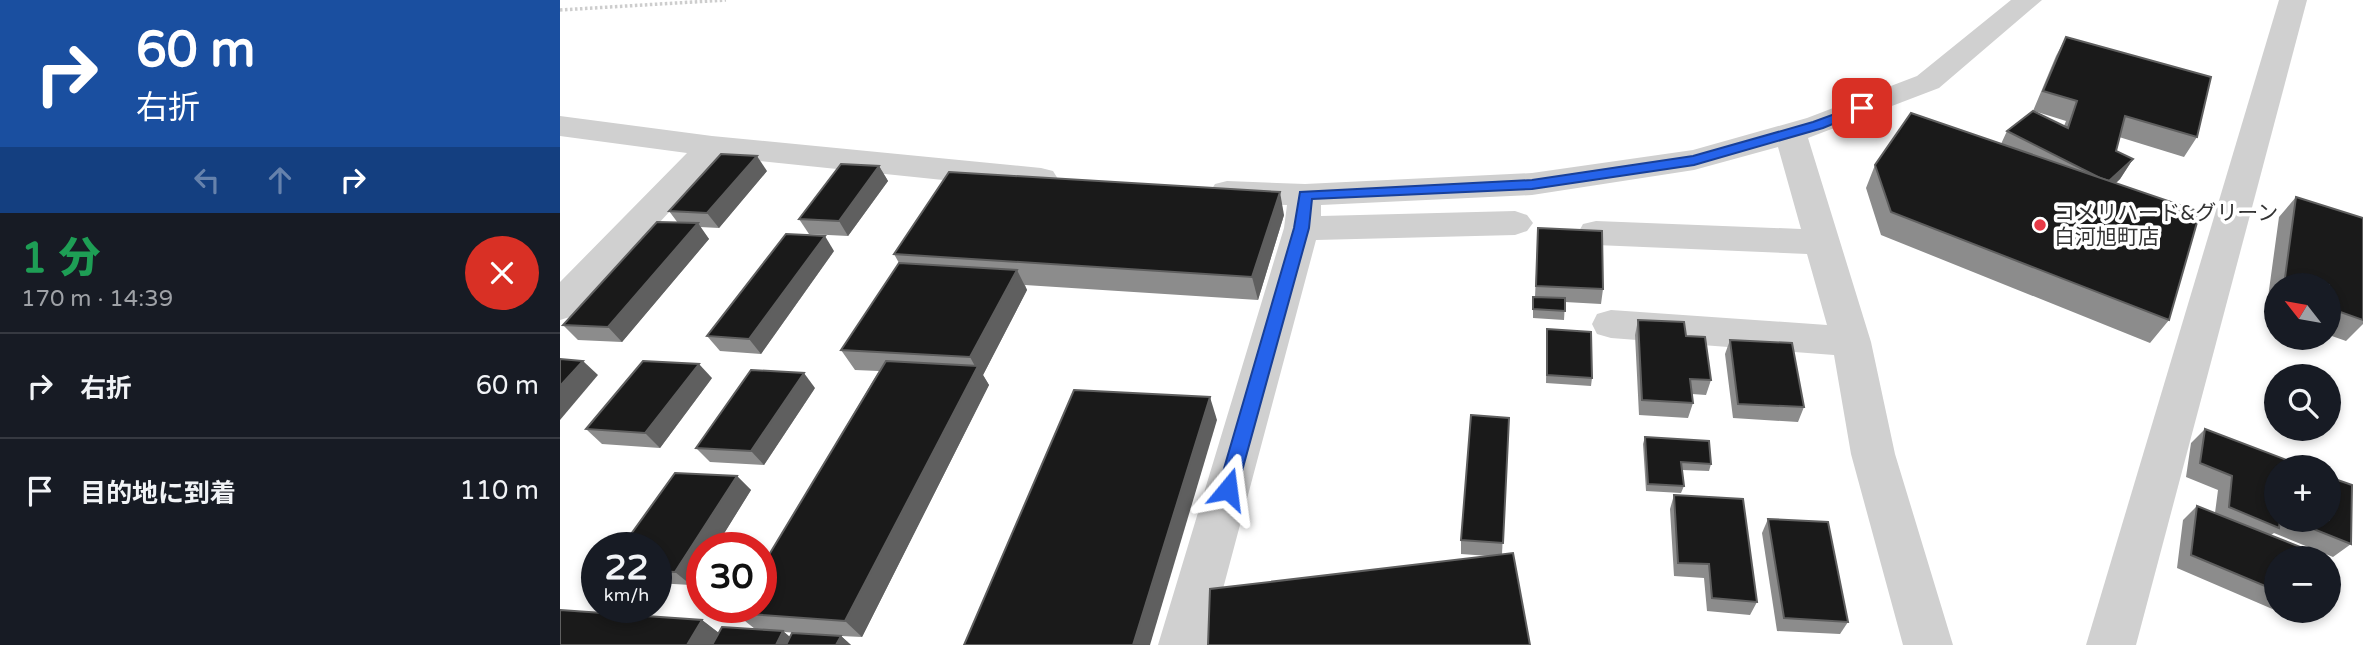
<!DOCTYPE html>
<html lang="ja">
<meta charset="utf-8">
<style>
body{margin:0;font-family:"Varela Round","Noto Sans JP",sans-serif;background:#242831;color:#f1f3f6;height:100vh;display:flex;flex-direction:column;font-size:26px;white-space:nowrap}
*{box-sizing:border-box;margin:0}
p{font-size:23px;color:#9ea1a6}
.icon{flex:none;width:38px;height:38px;fill:none;stroke:currentColor;stroke-width:2;stroke-linecap:round;stroke-linejoin:round}
.map{position:relative;flex:1;overflow:hidden}
.sheet{display:flex;flex-direction:column;background:#171b24;width:560px}
.sheet>*{flex:none}
.hud{background:#1a4fa0;color:#fff;overflow:hidden}
.needle{width:46px;rotate:301deg}
.fabs{position:absolute;left:1704px;top:273px;display:grid;gap:14px}
.fabs a{display:grid;place-items:center;width:77px;height:77px;border-radius:50%;background:#171b24;box-shadow:0 4px 10px #0003;font-size:35px}
.speed{position:absolute;left:21px;top:532px;display:flex;gap:14px;font-size:35px;font-weight:700;text-align:center}
.speed>*{display:grid;place-content:center;width:91px;height:91px;border-radius:50%;background:#171b24;box-shadow:0 4px 10px #0003;line-height:1}
.speed small{font-size:18px;font-weight:400}
.speed .limit{border:10px solid #d22;background:#fff;color:#111}
.pin{position:absolute;display:grid;place-items:center;width:60px;height:60px;color:#fff;margin:-30px;border-radius:14px;box-shadow:0 4px 10px #0006}
.me{position:absolute;width:77px;margin:-38px;rotate:16deg;stroke-linejoin:round;filter:drop-shadow(0 0 5px #0008)}
.turn{display:flex;align-items:center;gap:24px;height:147px;padding:0 21px;font-size:32px}
.turn .icon{width:91px;height:91px;stroke-width:2.5}
.turn b{display:block;font-size:49px;line-height:60px}
.lanes{display:flex;align-items:center;height:66px;padding:0 21px;background:#0003;justify-content:center;gap:35px;direction:ltr}
.lanes .off{opacity:.35}
.round{display:grid;place-items:center;flex:none;width:74px;height:74px;border-radius:37px;background:#242831}
.head{display:flex;align-items:center;justify-content:space-between;height:119px;padding:0 21px}
h1{font-size:42px;font-weight:800;line-height:52px;color:#1e9e55}
ul{padding:0;list-style:none}
li{display:flex;align-items:center;gap:21px;height:105px;padding:0 21px;border-top:2px solid #363941}
li div{flex:1}
li b{display:block;font-size:26px}
li em{font-style:normal}
main{display:flex;flex:1;min-height:0}
.map>svg:first-child{display:block}
.lines{fill:none;stroke-linecap:round;stroke-linejoin:round}
.path{stroke:#cdcdcd;stroke-width:3.5;stroke-dasharray:2.5 2.5;stroke-linecap:butt}
.street{fill:#d0d0d0;fill-rule:evenodd}
.wall{fill:#8c8c8c;fill-rule:evenodd}
.shaded-wall{fill:#5f5f5f}
.building{fill:#1a1a1a;stroke:#5f5f5f;stroke-width:2}
.route{fill:#2563eb;stroke:#184099;stroke-width:2}
.poi-dot{fill:#e63946;stroke:#fff;stroke-width:2.5}
.labels{text-anchor:middle;dominant-baseline:central;stroke-width:7;stroke-linejoin:round;paint-order:stroke}
.poi-label{font-size:21px;fill:#333;stroke:#fff;text-anchor:start}
</style>
<main>
<section class="sheet">
<div class="hud">
<div class="turn"><svg class="icon" aria-label="right" viewBox="0 0 24 24"><path d="M7 20v-9h11M14 6l5 5-5 5"/></svg><div><b>60 m</b>右折</div></div>
<div class="lanes"><svg class="icon off" aria-label="left" viewBox="0 0 24 24"><path d="M17 20v-9H6M10 6l-5 5 5 5"/></svg><svg class="icon off" aria-label="ahead" viewBox="0 0 24 24"><path d="M12 20V5M6 11l6-6 6 6"/></svg><svg class="icon" aria-label="right" viewBox="0 0 24 24"><path d="M7 20v-9h11M14 6l5 5-5 5"/></svg></div>
</div>
<div class="head"><div><h1>1 分</h1><p>170 m · 14:39</p></div><a class="round" style="background:#d93025;color:#fff"><svg class="icon" aria-label="close" viewBox="0 0 24 24"><path d="M6 6l12 12M18 6L6 18"/></svg></a></div>
<ul>
<li><svg class="icon" aria-label="right" viewBox="0 0 24 24"><path d="M7 20v-9h11M14 6l5 5-5 5"/></svg><div><b>右折</b></div><em>60 m</em></li>
<li><svg class="icon" aria-label="arrive" viewBox="0 0 24 24"><path d="M6 21V4h12l-3 4 3 4H6"/></svg><div><b>目的地に到着</b></div><em>110 m</em></li>
</ul>
</section>
<div class="map">
<svg width="1803" height="645" viewBox="0 0 1803 645">
<rect width="100%" height="100%" fill="#fff"/>
<g class="lines">
<polyline class="path" points="0,10 166,0"/>
<g class="street">
<polygon points="1451,0 1482,0 1379,88 1248,138 1311,342 1335,454 1393,645 1343,645 1291,454 1274,355 1051,338 1037,334 1032,324 1037,314 1051,310 1267,325 1247,254 1036,245 1023,242 1018,233 1023,224 1036,221 1241,229 1218,147 1134,170 972,195 761,205 761,216 955,211 967,215 973,223 967,231 955,235 756,240 648,645 598,645 724,228 727,205 667,203 655,200 650,192 655,184 667,181 745,184 972,173 1133,150 1247,118 1357,76"/>
<polygon points="1719,0 1747,0 1576,645 1526,645"/>
<polygon points="0,116 152,136 481,168 493,171 498,179 493,187 481,190 160,157 13,316 0,320 0,282 127,153 0,136"/>
</g>
</g>
<g class="wall">
<path d="M1506,37L1637,137L1624,157L1559,137L1556,151L1573,159L1560,179L1556,183L1609,320L1590,343L1321,235L1306,188L1315,165L1441,144L1447,131L1473,111L1496,56ZM1474,111L1506,121L1504,126Z"/>
<polygon points="319,166 328,181 288,236 249,234 239,219"/>
<polygon points="207,171 159,228 140,227 149,239 62,342 18,340 3,325 118,223 109,211"/>
<polygon points="1736,197 1803,218 1803,324 1786,341 1769,335 1769,285 1717,285 1717,316 1706,312 1719,217"/>
<path d="M724,215L698,300L465,285L467,290L423,375L429,385L302,637L281,636L291,645H0L142,620L159,633L195,629L175,613L319,371L295,370L281,350L339,263L334,254ZM224,632L281,636L230,637Z"/>
<polygon points="978,228 1043,289 1041,304 1005,302 1004,320 973,318 973,297 975,297"/>
<polygon points="274,251 201,354 160,351 147,336"/>
<polygon points="1078,320 1126,336 1151,380 1146,395 1132,394 1133,403 1128,418 1079,415 1075,335"/>
<polygon points="987,329 1032,378 1031,386 986,383"/>
<polygon points="1170,340 1244,407 1238,422 1173,418 1165,354"/>
<polygon points="152,378 100,448 42,444 26,429"/>
<polygon points="255,388 204,465 150,462 136,448"/>
<polygon points="949,418 942,554 929,556 901,554 901,540"/>
<polygon points="1645,429 1717,520 1769,520 1791,544 1773,557 1714,533 1711,535 1717,558 1717,611 1617,568 1623,520 1637,506 1655,513 1658,490 1626,477 1631,443"/>
<polygon points="1085,437 1151,464 1149,471 1122,470 1124,486 1121,493 1086,491 1083,444"/>
<polygon points="177,476 191,490 155,548 142,548 142,568 131,585 96,583 96,548"/>
<polygon points="1114,495 1197,602 1190,615 1147,611 1144,578 1114,576 1110,509"/>
<polygon points="1208,519 1288,622 1280,634 1217,631 1202,533"/>
<polygon points="1717,611 1751,611 1738,620"/>
</g>
<g class="shaded-wall">
<polygon points="197,156 207,171 159,228 147,213"/>
<polygon points="1573,159 1560,179 1535,202 1548,182"/>
<polygon points="319,166 328,181 288,236 279,221"/>
<polygon points="720,192 724,215 698,300 692,277"/>
<polygon points="138,223 149,239 62,342 48,327"/>
<polygon points="265,236 274,251 201,354 189,339"/>
<polygon points="457,270 467,290 423,375 429,385 302,637 285,621 416,368 410,357"/>
<polygon points="23,361 38,375 0,420 0,386"/>
<polygon points="139,364 152,378 100,448 85,433"/>
<polygon points="244,373 255,388 204,465 191,451"/>
<polygon points="650,397 657,420 590,645 573,645"/>
<polygon points="177,476 191,490 155,548 142,548 142,568 131,585 115,572"/>
<polygon points="142,620 164,637 159,645 127,645"/>
<polygon points="223,631 238,644 237,645 216,645"/>
<polygon points="281,636 291,645 276,645"/>
</g>
<g class="building">
<polygon points="1506,37 1651,77 1637,137 1565,116 1556,151 1573,159 1549,181 1540,178 1447,131 1473,111 1508,128 1517,101 1483,91"/>
<polygon points="1351,113 1640,212 1609,320 1331,212 1315,165"/>
<polygon points="161,154 197,156 147,213 109,211"/>
<polygon points="281,164 319,166 279,221 239,219"/>
<polygon points="389,172 720,192 692,277 334,254"/>
<polygon points="1736,197 1803,218 1803,320 1769,308 1769,285 1724,285"/>
<polygon points="97,222 138,223 48,327 3,325"/>
<polygon points="978,228 1042,231 1043,289 976,286"/>
<polygon points="226,234 265,236 189,339 147,336"/>
<polygon points="339,263 457,270 410,357 281,350"/>
<polygon points="973,297 1005,298 1005,311 973,309"/>
<polygon points="1078,320 1124,322 1126,336 1145,337 1151,380 1130,379 1133,403 1082,400"/>
<polygon points="987,329 1031,332 1032,378 987,375"/>
<polygon points="1170,340 1232,343 1244,407 1178,404"/>
<polygon points="0,359 23,361 0,386"/>
<polygon points="83,361 139,364 85,433 26,429"/>
<polygon points="326,361 418,366 285,621 175,613 178,607 201,607 201,568"/>
<polygon points="191,370 244,373 191,451 136,448"/>
<polygon points="514,390 650,397 573,645 404,645"/>
<polygon points="911,415 949,418 943,543 901,540"/>
<polygon points="1645,429 1745,467 1717,467 1717,520 1720,520 1719,528 1669,507 1672,476 1640,463"/>
<polygon points="1085,437 1149,441 1151,464 1121,462 1124,486 1088,484"/>
<polygon points="115,473 177,476 115,572 96,571 96,548 61,548"/>
<polygon points="1769,477 1792,485 1791,544 1731,520 1769,520"/>
<polygon points="1114,495 1183,499 1197,602 1152,598 1149,564 1118,563"/>
<polygon points="1637,506 1758,554 1757,558 1717,558 1717,591 1631,555"/>
<polygon points="1208,519 1268,522 1288,622 1224,618"/>
<polygon points="953,553 970,645 648,645 650,589"/>
<polygon points="0,610 142,620 127,645 0,645"/>
<polygon points="162,627 223,631 216,645 152,645"/>
<polygon points="232,633 281,636 276,645 226,645"/>
</g>
<polygon class="route" points="1302,104 1309,108 1307,110 1263,128 1134,165 972,189 752,199 749,228 677,489 674,494 668,496 661,494 658,489 734,228 740,192 972,180 1133,156 1253,122"/>
<circle class="poi-dot" cx="1480" cy="225" r="7"/>
<g class="labels">
<g class="poi-label">
<text x="1494" y="213">コメリハード&amp;グリーン<tspan x="1494" dy="24">白河旭町店</tspan></text>
</g>
</g>
</svg>
<div class="fabs">
<a><svg class="needle" viewBox="-14 -14 28 28"><path d="M0-13l5 13h-10z" fill="#e53935"/><path d="M0 13l5-13h-10z" fill="#9ea1a6"/></svg></a>
<a><svg class="icon" aria-label="search" viewBox="0 0 24 24"><circle cx="10" cy="10" r="6"/><path d="M15 15l6 6"/></svg></a>
<a>+</a>
<a>−</a>
</div>
<div class="speed"><div>22<small>km/h</small></div><div class="limit">30</div></div>
<div class="pin" style="left:1302px;top:108px;background:#d93025"><svg class="icon" aria-label="arrive" viewBox="0 0 24 24"><path d="M6 21V4h12l-3 4 3 4H6"/></svg></div>
<svg class="me" style="left:668px;top:489px" viewBox="-20 -20 40 40"><path d="M0-17L14 15 0 8-14 15z" fill="#2563eb" stroke="#fff" stroke-width="4"/></svg>
</div>
</main>
